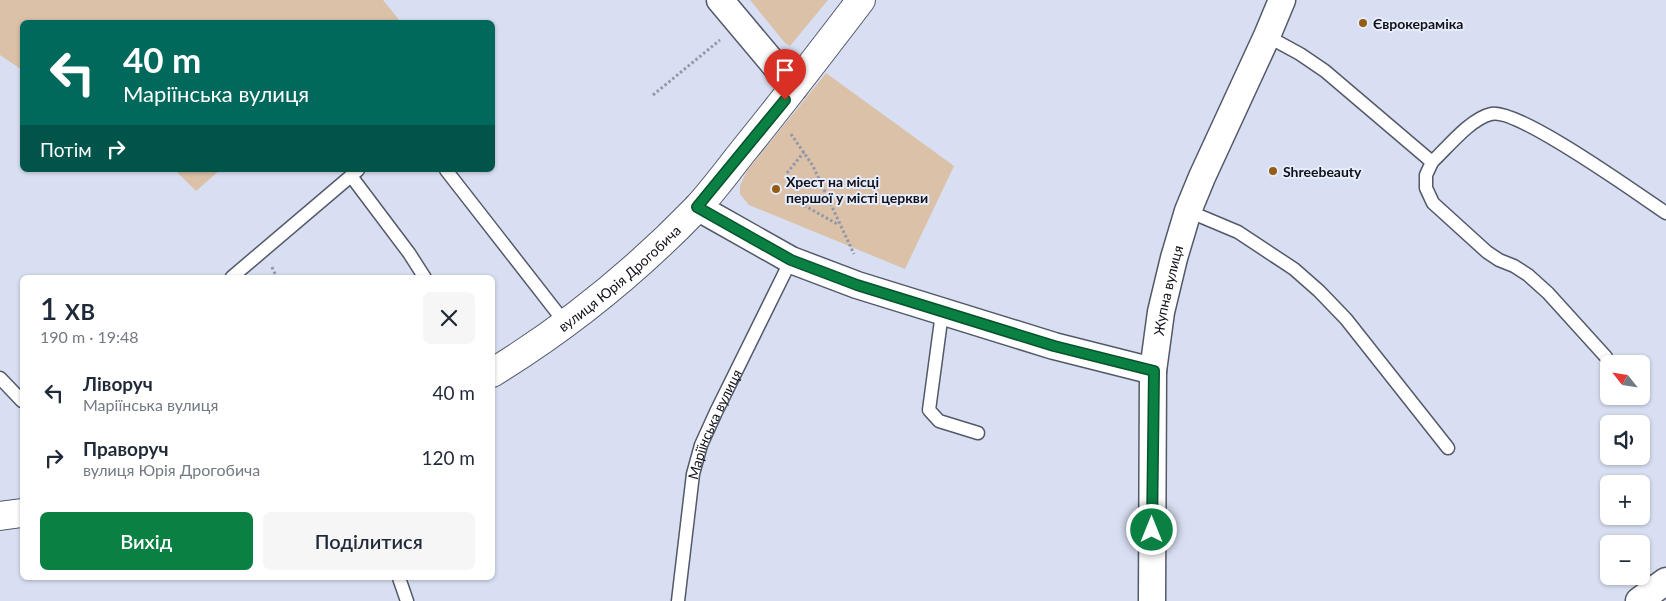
<!DOCTYPE html>
<html lang="uk">
<meta charset="utf-8">
<style>
body{margin:0;font-family:Lato,sans-serif;background:#f6f6f7;color:#1f2937;height:100vh;display:flex;flex-direction:column;font-size:19px;white-space:nowrap}
*{box-sizing:border-box;margin:0}
p{font-size:16px;color:#747a83}
.icon{flex:none;width:28px;height:28px;fill:none;stroke:currentColor;stroke-width:2;stroke-linecap:round;stroke-linejoin:round}
.map{position:relative;flex:1;overflow:hidden}
.side{position:absolute;left:20px;top:275px;width:475px;height:305px;display:flex;flex-direction:column;background:#fff;border-radius:8px;box-shadow:0 1px 4px #0004}
.side>*{flex:none}
.banner{position:absolute;left:20px;top:20px;width:475px;height:152px;border-radius:8px;box-shadow:0 1px 4px #0004;background:#00695c;color:#fff;overflow:hidden}
.needle{width:32px;rotate:300deg}
.buttons{position:absolute;left:1600px;top:355px;display:grid;gap:10px}
.buttons a{display:grid;place-items:center;width:50px;height:50px;border-radius:8px;background:#fff;box-shadow:0 1px 4px #0004;font-size:25px}
.pin{position:absolute;display:grid;place-items:center;width:42px;height:42px;color:#fff;margin:-51px -21px;border-radius:50% 50% 50% 0;rotate:-45deg;box-shadow:0 0 5px #0007}
.pin .icon{rotate:45deg}
.me{position:absolute;width:55px;margin:-28px;rotate:0deg;stroke-linejoin:round;filter:drop-shadow(0 0 4px #0008)}
.turn{display:flex;align-items:center;gap:18px;height:105px;padding:0 20px;font-size:22px}
.turn .icon{width:65px;height:65px;stroke-width:2.5}
.turn b{display:block;font-size:35px;line-height:42px}
.then{display:flex;align-items:center;height:48px;padding:0 20px;background:#0003;gap:10px;font-size:19px}
.round{display:grid;place-items:center;flex:none;width:52px;height:52px;border-radius:8px;background:#f6f6f7}
.overview{display:flex;align-items:center;justify-content:space-between;height:85px;padding:0 20px}
h1{font-size:30px;font-weight:600;line-height:38px}
.button{display:flex;gap:10px;margin-top:auto;padding:10px 20px}
.button a{flex:1;height:58px;border-radius:8px;background:#0b8043;color:#fff;font-size:20px;font-weight:600;line-height:58px;text-align:center}
.button a+a{background:#f6f6f7;color:#1f2937}
ul{padding:0;list-style:none}
li{display:flex;align-items:center;gap:15px;height:65px;padding:0 20px}
li div{flex:1}
li b{display:block;font-size:19px}
li em{font-style:normal}
.map>svg:first-child{display:block}
.green{fill:#dac1a8}
.lines{fill:none;stroke-linecap:round;stroke-linejoin:round}
.service-casing{stroke:#535969;stroke-width:15}
.minor-casing{stroke:#535969;stroke-width:29}
.tertiary-casing{stroke:#535969;stroke-width:30}
.path{stroke:#9398a7;stroke-width:3;stroke-dasharray:2.5 2.5;stroke-linecap:butt}
.service{stroke:#fff;stroke-width:12}
.minor{stroke:#fff;stroke-width:26}
.tertiary{stroke:#fff;stroke-width:28}
.route-casing{stroke:#07532c;stroke-width:12}
.route{stroke:#0b8043;stroke-width:9}
.poi-dot{fill:#935d13;stroke:#e7ecfc;stroke-width:2}
.labels{text-anchor:middle;dominant-baseline:central;stroke-width:4;stroke-linejoin:round;paint-order:stroke}
.poi-label{font-size:14px;font-weight:bold;fill:#101219;stroke:#e7ecfc;text-anchor:start}
.street-label{font-size:14px;fill:#101219;stroke:#e7ecfc}
</style>
<div class="map">
<svg width="1666" height="601" viewBox="0 0 1666 601">
<rect width="100%" height="100%" fill="#d8dff2"/>
<g class="green">
<polygon points="0,0 383,0 400,21 398,22 22,22 22,70 0,55"/>
<polygon points="750,0 828,0 790,46 785,43"/>
<polygon points="826,73 954,166 905,269 749,205 740,194 740,185 747,171"/>
<polygon points="175,170 220,170 196,191"/>
</g>
<g class="lines">
<defs>
<g id="service">
<path d="M1267,36L1300,54L1325,71L1432,162C1448,147 1470,119 1491,114C1517,107 1639,195 1666,213"/>
<polyline points="1432,162 1426,175 1426,188 1433,203 1487,252 1499,260 1514,266 1528,275 1548,293 1606,357"/>
<polyline points="446,170 566,324"/>
<polyline points="351,176 409,253 425,278"/>
<polyline points="1188,211 1238,232 1294,269 1319,291 1346,319 1448,448"/>
<polyline points="232,277 358,170"/>
<polyline points="942,313 929,410 939,421 978,433"/>
<polyline points="0,378 22,401"/>
<polyline points="399,578 407,601"/>
<path id="s1" d="M678,601L693,474L701,445L716,412L791,260"/>
</g>
<g id="minor">
<polyline points="720,0 794,88"/>
<polyline points="697,207 791,260 857,285 1054,346 1153,371"/>
<path id="s2" d="M1152,601L1153,371L1161,312L1174,258L1188,211L1202,177L1267,36L1282,0"/>
<polyline points="1639,601 1666,581"/>
</g>
<g id="tertiary">
<path id="s3" d="M492,373C567,327 635,272 696,209C713,191 728,170 744,150C784,101 822,51 861,0"/>
<polyline points="0,516 22,513"/>
</g>
</defs>
<use href="#service" class="service-casing"/>
<use href="#minor" class="minor-casing"/>
<use href="#tertiary" class="tertiary-casing"/>
<g class="path">
<polyline points="653,95 720,40"/>
<polyline points="791,134 813,166 854,254"/>
<polyline points="787,173 804,152"/>
<polyline points="791,198 839,225"/>
<polyline points="272,267 277,278"/>
</g>
<use href="#service" class="service"/>
<use href="#minor" class="minor"/>
<use href="#tertiary" class="tertiary"/>
</g>
<g class="lines">
<defs>
<polyline id="route" points="785,100 697,207 791,260 857,285 1054,346 1154,371 1152,530"/>
</defs>
<use href="#route" class="route-casing"/>
<use href="#route" class="route"/>
</g>
<g class="poi-dot">
<circle cx="1363" cy="23" r="5"/>
<circle cx="1273" cy="171" r="5"/>
<circle cx="776" cy="189" r="5"/>
</g>
<g class="labels">
<g class="poi-label">
<text x="1373" y="23">Єврокераміка</text>
<text x="1283" y="171">Shreebeauty</text>
<text x="786" y="181">Хрест на місці<tspan x="786" dy="16">першої у місті церкви</tspan></text>
</g>
<g class="street-label">
<text stroke="none"><textPath href="#s3" startOffset="159">вулиця Юрія Дрогобича</textPath></text>
<text stroke="none"><textPath href="#s2" startOffset="312">Жупна вулиця</textPath></text>
<text stroke="none"><textPath href="#s1" startOffset="182">Маріїнська вулиця</textPath></text>
</g>
</g>
</svg>
<div class="buttons">
<a><svg class="needle" viewBox="-14 -14 28 28"><path d="M0-13l5 13h-10z" fill="#e53935"/><path d="M0 13l5-13h-10z" fill="#747a83"/></svg></a>
<a><svg class="icon" aria-label="sound" viewBox="0 0 24 24"><path d="M4 9h4l5-4v14l-5-4H4zM17 9q2 3 0 6"/></svg></a>
<a>+</a>
<a>−</a>
</div>
<div class="pin" style="left:785px;top:100px;background:#d93025"><svg class="icon" aria-label="arrive" viewBox="0 0 24 24"><path d="M6 21V4h12l-3 4 3 4H6"/></svg></div>
<svg class="me" style="left:1152px;top:530px" viewBox="-20 -20 40 40"><circle r="17" fill="#0b8043" stroke="#fff" stroke-width="3"/><path d="M0-11L8 9 0 5-8 9z" fill="#fff"/></svg>
<div class="banner">
<div class="turn"><svg class="icon" aria-label="left" viewBox="0 0 24 24"><path d="M17 20v-9H6M10 6l-5 5 5 5"/></svg><div><b>40 m</b>Маріїнська вулиця</div></div>
<div class="then">Потім<svg class="icon" aria-label="right" viewBox="0 0 24 24"><path d="M7 20v-9h11M14 6l5 5-5 5"/></svg></div>
</div>
<section class="side">
<div class="overview"><div><h1>1 хв</h1><p>190 m · 19:48</p></div><a class="round"><svg class="icon" aria-label="close" viewBox="0 0 24 24"><path d="M6 6l12 12M18 6L6 18"/></svg></a></div>
<ul>
<li><svg class="icon" aria-label="left" viewBox="0 0 24 24"><path d="M17 20v-9H6M10 6l-5 5 5 5"/></svg><div><b>Ліворуч</b><p>Маріїнська вулиця</p></div><em>40 m</em></li>
<li><svg class="icon" aria-label="right" viewBox="0 0 24 24"><path d="M7 20v-9h11M14 6l5 5-5 5"/></svg><div><b>Праворуч</b><p>вулиця Юрія Дрогобича</p></div><em>120 m</em></li>
</ul>
<div class="button"><a>Вихід</a><a>Поділитися</a></div>
</section>
</div>
